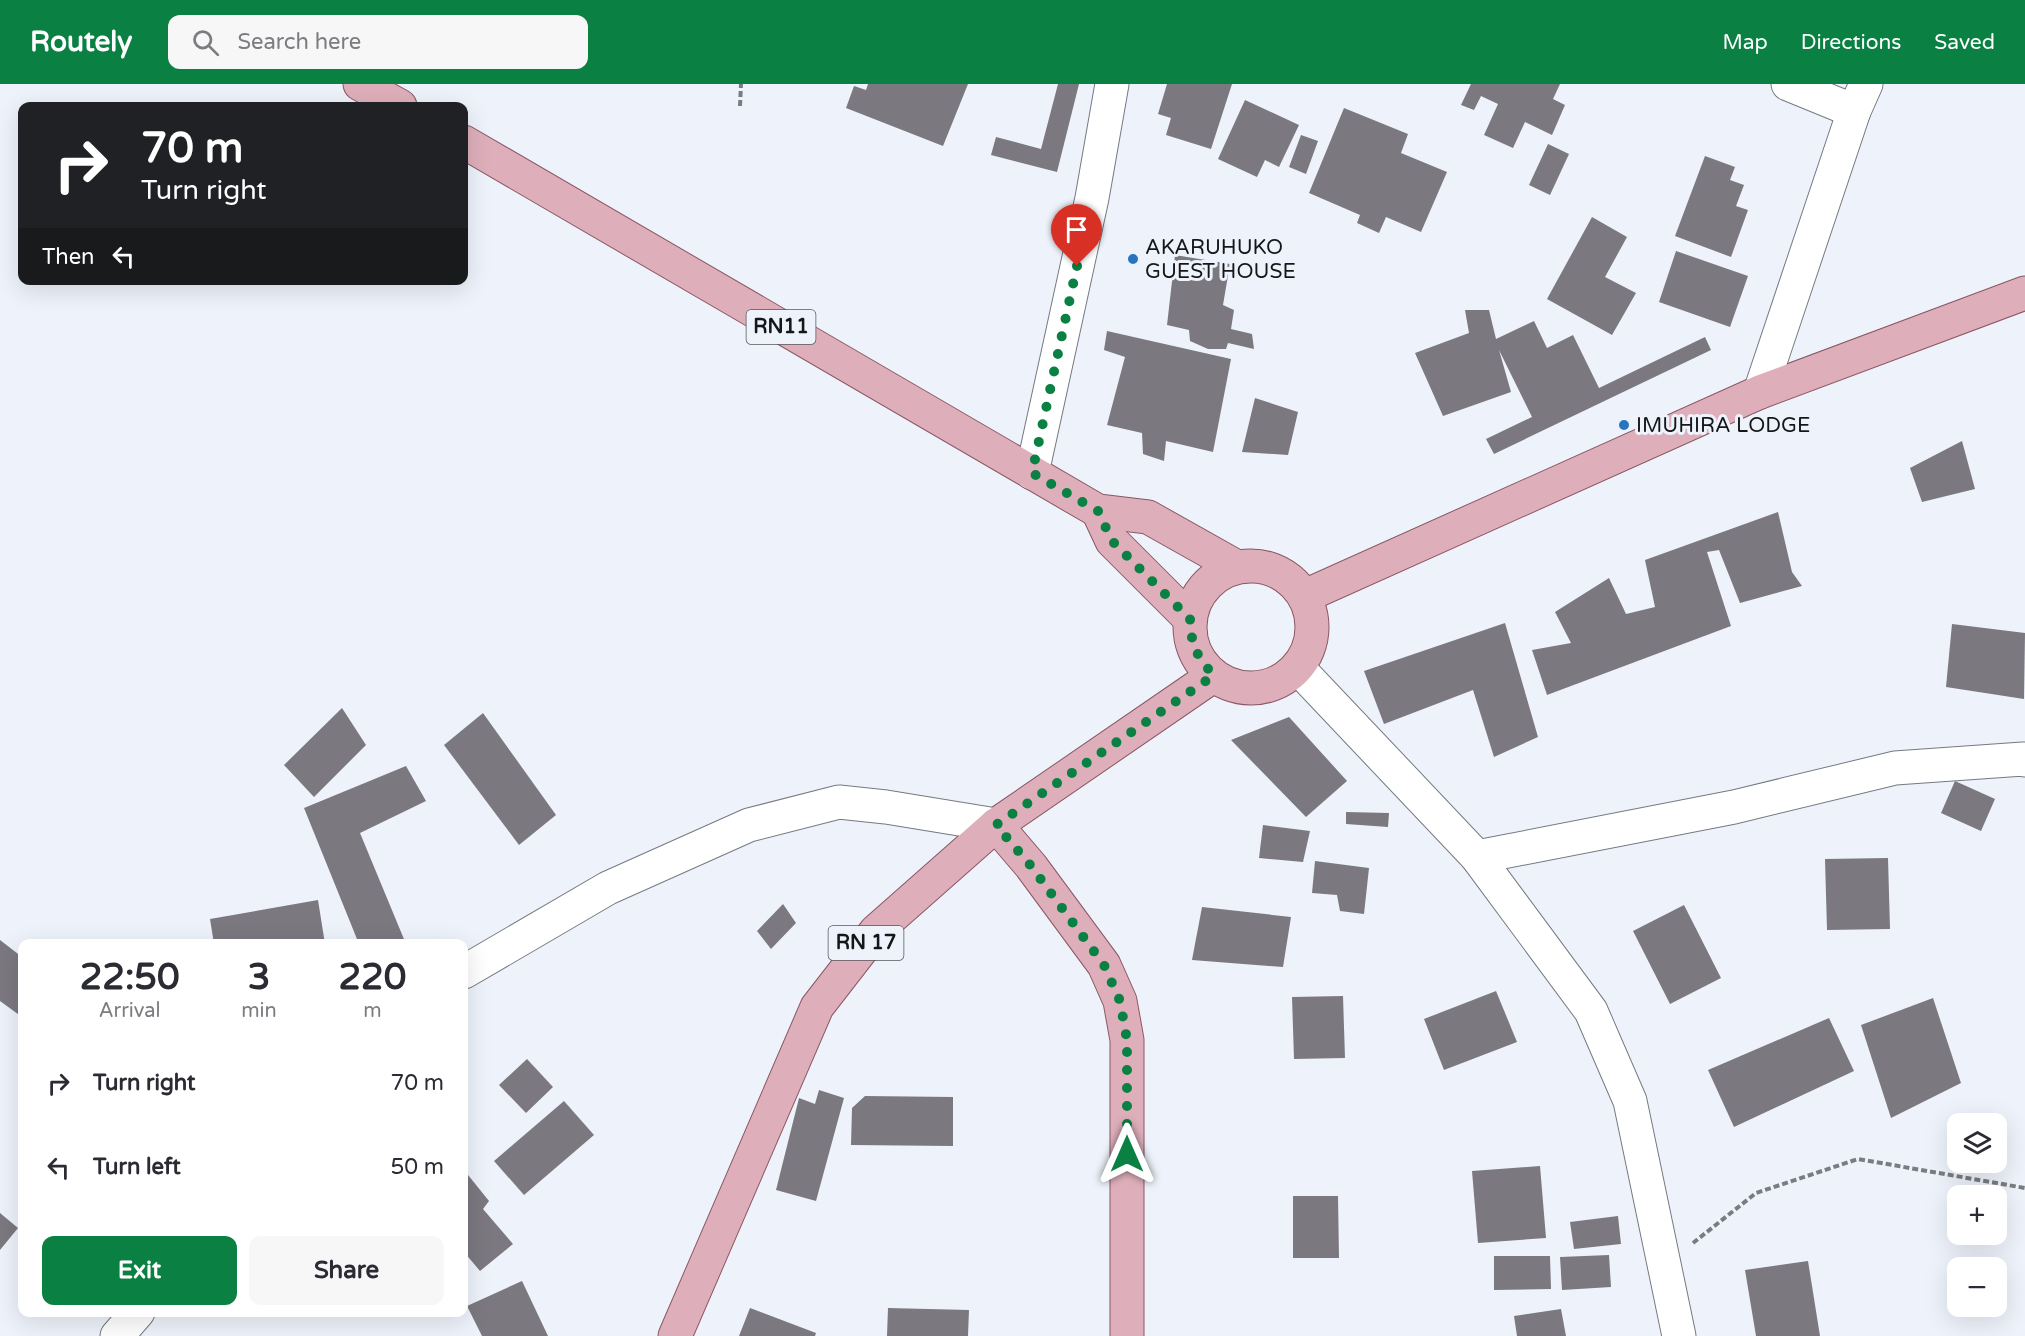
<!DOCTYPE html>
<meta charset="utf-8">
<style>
body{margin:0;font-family:"Varela Round",sans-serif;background:#f7f7f7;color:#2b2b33;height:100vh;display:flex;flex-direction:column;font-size:22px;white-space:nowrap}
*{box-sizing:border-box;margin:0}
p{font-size:20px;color:#7c7c81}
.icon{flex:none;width:33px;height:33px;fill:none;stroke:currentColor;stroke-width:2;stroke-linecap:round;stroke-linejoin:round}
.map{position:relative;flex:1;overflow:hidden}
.panel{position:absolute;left:18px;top:855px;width:450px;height:378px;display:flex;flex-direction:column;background:#fff;border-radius:12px;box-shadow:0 6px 24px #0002}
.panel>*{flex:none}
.top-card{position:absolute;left:18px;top:18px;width:450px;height:183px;border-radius:12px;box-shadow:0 6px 24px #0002;background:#202124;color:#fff;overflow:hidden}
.buttons{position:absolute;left:1947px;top:1029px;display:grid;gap:12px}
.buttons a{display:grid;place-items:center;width:60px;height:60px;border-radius:12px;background:#fff;box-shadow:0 6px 24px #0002;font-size:30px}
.pin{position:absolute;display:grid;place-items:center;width:51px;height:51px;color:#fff;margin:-62px -26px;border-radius:50% 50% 50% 0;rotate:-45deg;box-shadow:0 0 6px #0007}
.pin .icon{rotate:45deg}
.me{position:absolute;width:66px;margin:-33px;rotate:0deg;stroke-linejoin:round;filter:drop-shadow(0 0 4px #0008)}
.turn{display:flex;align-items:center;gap:21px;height:126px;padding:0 24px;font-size:27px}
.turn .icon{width:78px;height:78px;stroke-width:2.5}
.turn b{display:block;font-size:42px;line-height:51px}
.then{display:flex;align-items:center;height:57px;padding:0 24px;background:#0003;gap:12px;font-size:22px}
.eta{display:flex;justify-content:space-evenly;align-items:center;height:102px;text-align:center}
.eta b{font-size:36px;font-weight:700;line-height:42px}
.cta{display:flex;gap:12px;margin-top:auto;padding:12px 24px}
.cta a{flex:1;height:69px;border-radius:12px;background:#0b8043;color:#fff;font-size:24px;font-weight:700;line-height:69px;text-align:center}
.cta a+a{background:#f7f7f7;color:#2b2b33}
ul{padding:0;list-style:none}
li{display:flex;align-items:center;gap:18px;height:84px;padding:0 24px}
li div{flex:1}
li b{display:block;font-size:22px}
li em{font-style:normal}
header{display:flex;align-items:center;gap:36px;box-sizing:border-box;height:84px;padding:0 30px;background:#0b8043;color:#fff}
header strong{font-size:28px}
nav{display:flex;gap:33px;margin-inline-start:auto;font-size:21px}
.search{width:420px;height:54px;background:#f7f7f7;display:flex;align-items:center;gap:15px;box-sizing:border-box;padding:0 21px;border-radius:12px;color:#7c7c81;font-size:22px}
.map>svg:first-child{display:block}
.building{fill:#7b787f}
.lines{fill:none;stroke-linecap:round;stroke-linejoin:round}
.minor-casing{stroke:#757a81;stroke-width:35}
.major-casing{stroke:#895763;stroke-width:35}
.path{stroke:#797d81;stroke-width:4;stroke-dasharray:6 3;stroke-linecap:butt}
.minor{stroke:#fff;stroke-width:33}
.major{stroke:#deafba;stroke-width:33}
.route{stroke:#0b8043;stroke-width:10;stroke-dasharray:0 18}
.poi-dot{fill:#2774c3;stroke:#eef3fb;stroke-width:2}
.labels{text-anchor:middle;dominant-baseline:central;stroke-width:6;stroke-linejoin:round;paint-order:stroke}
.shield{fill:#eef3fb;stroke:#55585c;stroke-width:1.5}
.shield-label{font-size:20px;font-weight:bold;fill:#141618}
.poi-label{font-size:21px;fill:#141618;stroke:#eef3fb;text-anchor:start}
</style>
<header>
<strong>Routely</strong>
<div class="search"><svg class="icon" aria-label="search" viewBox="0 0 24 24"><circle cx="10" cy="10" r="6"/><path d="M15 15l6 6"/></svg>Search here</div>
<nav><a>Map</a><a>Directions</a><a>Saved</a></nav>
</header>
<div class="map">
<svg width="2025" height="1252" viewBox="0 0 2025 1252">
<rect width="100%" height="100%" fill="#eef3fb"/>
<g class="building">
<polygon points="868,0 968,0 943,62 846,24 854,2 866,6"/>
<polygon points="1058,0 1079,0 1057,88 991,71 996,53 1041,65"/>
<polygon points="1167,0 1232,0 1211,65 1166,51 1171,34 1158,30"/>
<polygon points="1471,0 1560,0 1553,15 1565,21 1552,51 1525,38 1513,64 1484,51 1498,20 1481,12 1474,26 1461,21"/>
<polygon points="1245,16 1299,41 1279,83 1265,76 1257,93 1218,75"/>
<polygon points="1344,24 1408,50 1401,69 1447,88 1421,148 1386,133 1379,149 1357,139 1360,131 1309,109"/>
<polygon points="1301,51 1318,57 1306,90 1289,83"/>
<polygon points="1548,60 1569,70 1550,111 1529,101"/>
<polygon points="1705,72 1735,83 1730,96 1744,101 1736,122 1748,126 1731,173 1675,152"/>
<polygon points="1592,133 1627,153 1605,193 1636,209 1612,251 1547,215"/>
<polygon points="1676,167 1748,192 1730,243 1659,218"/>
<polygon points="1175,171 1230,180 1223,221 1234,226 1231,245 1252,250 1254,265 1228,259 1226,265 1208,265 1190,257 1189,246 1167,241"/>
<polygon points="1465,226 1489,226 1496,255 1534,237 1547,264 1573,251 1599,304 1705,253 1711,266 1494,370 1486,355 1532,333 1499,266 1511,308 1443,332 1415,269 1469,249"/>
<polygon points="1107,247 1231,275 1213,368 1166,357 1164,377 1143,370 1142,349 1107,341 1125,273 1104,266"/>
<polygon points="1255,314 1298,328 1288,371 1242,368"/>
<polygon points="1962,357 1975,405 1922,418 1910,384"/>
<polygon points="1778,428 1792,488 1802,502 1740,519 1719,466 1707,468 1731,542 1547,611 1532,566 1571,559 1555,528 1609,494 1626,530 1655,523 1645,476"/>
<polygon points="1505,539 1538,653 1494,673 1473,606 1384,640 1364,587"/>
<polygon points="1952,540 2025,549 2024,615 1946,603"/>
<polygon points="342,624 366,661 314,713 284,681"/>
<polygon points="483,629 556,731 519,761 444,661"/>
<polygon points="1289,633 1347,697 1306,733 1231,656"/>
<polygon points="406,682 426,717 360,749 406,860 359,860 304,724"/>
<polygon points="1955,697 1995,715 1981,747 1941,729"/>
<polygon points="1346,728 1389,729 1388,743 1346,740"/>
<polygon points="1263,741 1310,747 1303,778 1259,774"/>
<polygon points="1888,774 1890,845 1827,846 1825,775"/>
<polygon points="1315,777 1369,784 1364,830 1340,827 1337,811 1312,809"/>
<polygon points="318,816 325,860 214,860 210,835"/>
<polygon points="783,820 796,839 771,865 757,847"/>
<polygon points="1684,821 1721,894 1670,920 1633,847"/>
<polygon points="1202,823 1291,833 1283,883 1192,876"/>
<polygon points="0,856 22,873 22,933 0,917"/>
<polygon points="1496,907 1517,958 1444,986 1424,935"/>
<polygon points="1343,912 1345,974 1294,975 1292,913"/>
<polygon points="1933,914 1961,999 1891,1034 1861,941"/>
<polygon points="1829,934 1854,987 1734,1043 1708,986"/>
<polygon points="527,975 553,1003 526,1029 499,1001"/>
<polygon points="819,1006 844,1014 816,1117 776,1106 799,1014 815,1020"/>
<polygon points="865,1012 953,1013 953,1062 851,1061 852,1024"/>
<polygon points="564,1017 594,1051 524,1111 494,1077"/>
<polygon points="1540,1082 1546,1154 1478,1159 1472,1087"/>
<polygon points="464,1086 489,1117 483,1125 513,1160 480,1187 464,1168"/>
<polygon points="1293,1112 1338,1112 1339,1174 1293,1174"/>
<polygon points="0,1129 18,1144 0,1166"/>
<polygon points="1618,1132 1621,1160 1574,1165 1570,1138"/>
<polygon points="1609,1171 1611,1203 1562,1206 1560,1173"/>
<polygon points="1494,1172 1550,1172 1551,1205 1494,1206"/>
<polygon points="1808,1177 1820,1252 1756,1252 1745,1186"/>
<polygon points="522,1197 548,1252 482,1252 467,1222"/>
<polygon points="750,1224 816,1249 815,1252 739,1252"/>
<polygon points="888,1224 969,1226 968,1252 887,1252"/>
<polygon points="1561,1225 1566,1252 1517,1252 1514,1232"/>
</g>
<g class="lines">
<defs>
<g id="minor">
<polyline points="1788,0 1854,27"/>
<polyline points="1760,308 1854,27 1866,0"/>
<polyline points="1032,389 1092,114 1112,0"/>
<polyline points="1298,584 1477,773 1591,927 1630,1017 1679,1252"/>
<polyline points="1477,773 1734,723 1895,684 2023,675 2025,676"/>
<polyline points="464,888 608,804 749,741 839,718 886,723 996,741"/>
<polyline points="117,1252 138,1228"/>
</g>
<g id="major">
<polyline points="360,0 400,22"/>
<polyline points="464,58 1098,427 1148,433 1237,483"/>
<polyline points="1098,427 1112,457 1190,535"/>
<circle cx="1251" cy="543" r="61"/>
<polyline points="1305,512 1760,308 2025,209"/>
<polyline points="996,741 1031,782 1104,881 1120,917 1127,956 1127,1252"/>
<polyline points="675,1252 817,923 876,847 996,741 1213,592"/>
</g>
</defs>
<use href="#minor" class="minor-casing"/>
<use href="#major" class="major-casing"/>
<g class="path">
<polyline points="740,22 741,0"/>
<polyline points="1693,1159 1756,1109 1858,1075 2025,1104"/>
</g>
<use href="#minor" class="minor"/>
<use href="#major" class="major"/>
</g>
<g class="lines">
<polyline class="route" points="1077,182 1032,389 1098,427 1112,457 1190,535 1193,563 1213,592 996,741 1031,782 1104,881 1120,917 1127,956 1127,1070"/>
</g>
<g class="poi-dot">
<circle cx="1133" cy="175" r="6"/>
<circle cx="1624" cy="341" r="6"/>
</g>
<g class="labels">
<g class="shield">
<rect x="746.5" y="226" width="69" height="34" rx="4.5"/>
<rect x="828.5" y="842" width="75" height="34" rx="4.5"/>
</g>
<g class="shield-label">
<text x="781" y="243">RN11</text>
<text x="866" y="859">RN 17</text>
</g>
<g class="poi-label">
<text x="1145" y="163">AKARUHUKO<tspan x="1145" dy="24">GUEST HOUSE</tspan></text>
<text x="1636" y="341">IMUHIRA LODGE</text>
</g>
</g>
</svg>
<div class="buttons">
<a><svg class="icon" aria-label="layers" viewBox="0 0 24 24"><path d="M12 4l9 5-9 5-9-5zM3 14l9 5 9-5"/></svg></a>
<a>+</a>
<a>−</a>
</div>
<div class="pin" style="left:1077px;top:182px;background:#d93025"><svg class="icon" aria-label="arrive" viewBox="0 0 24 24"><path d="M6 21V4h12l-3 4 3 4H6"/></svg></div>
<svg class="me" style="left:1127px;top:1070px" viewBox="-20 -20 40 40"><path d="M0-17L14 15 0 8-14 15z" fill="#0b8043" stroke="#fff" stroke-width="4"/></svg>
<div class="top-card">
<div class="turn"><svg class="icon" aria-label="right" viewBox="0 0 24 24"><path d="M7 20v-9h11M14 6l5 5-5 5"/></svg><div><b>70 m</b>Turn right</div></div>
<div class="then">Then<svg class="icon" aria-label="left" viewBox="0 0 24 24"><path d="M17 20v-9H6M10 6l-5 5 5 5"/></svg></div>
</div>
<section class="panel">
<div class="eta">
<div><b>22:50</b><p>Arrival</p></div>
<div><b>3</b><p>min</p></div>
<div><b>220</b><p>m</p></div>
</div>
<ul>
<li><svg class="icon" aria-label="right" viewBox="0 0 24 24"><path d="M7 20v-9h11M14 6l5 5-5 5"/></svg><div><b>Turn right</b></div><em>70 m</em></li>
<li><svg class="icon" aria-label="left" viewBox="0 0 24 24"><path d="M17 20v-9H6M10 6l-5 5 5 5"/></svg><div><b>Turn left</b></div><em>50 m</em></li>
</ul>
<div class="cta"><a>Exit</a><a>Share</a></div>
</section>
</div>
